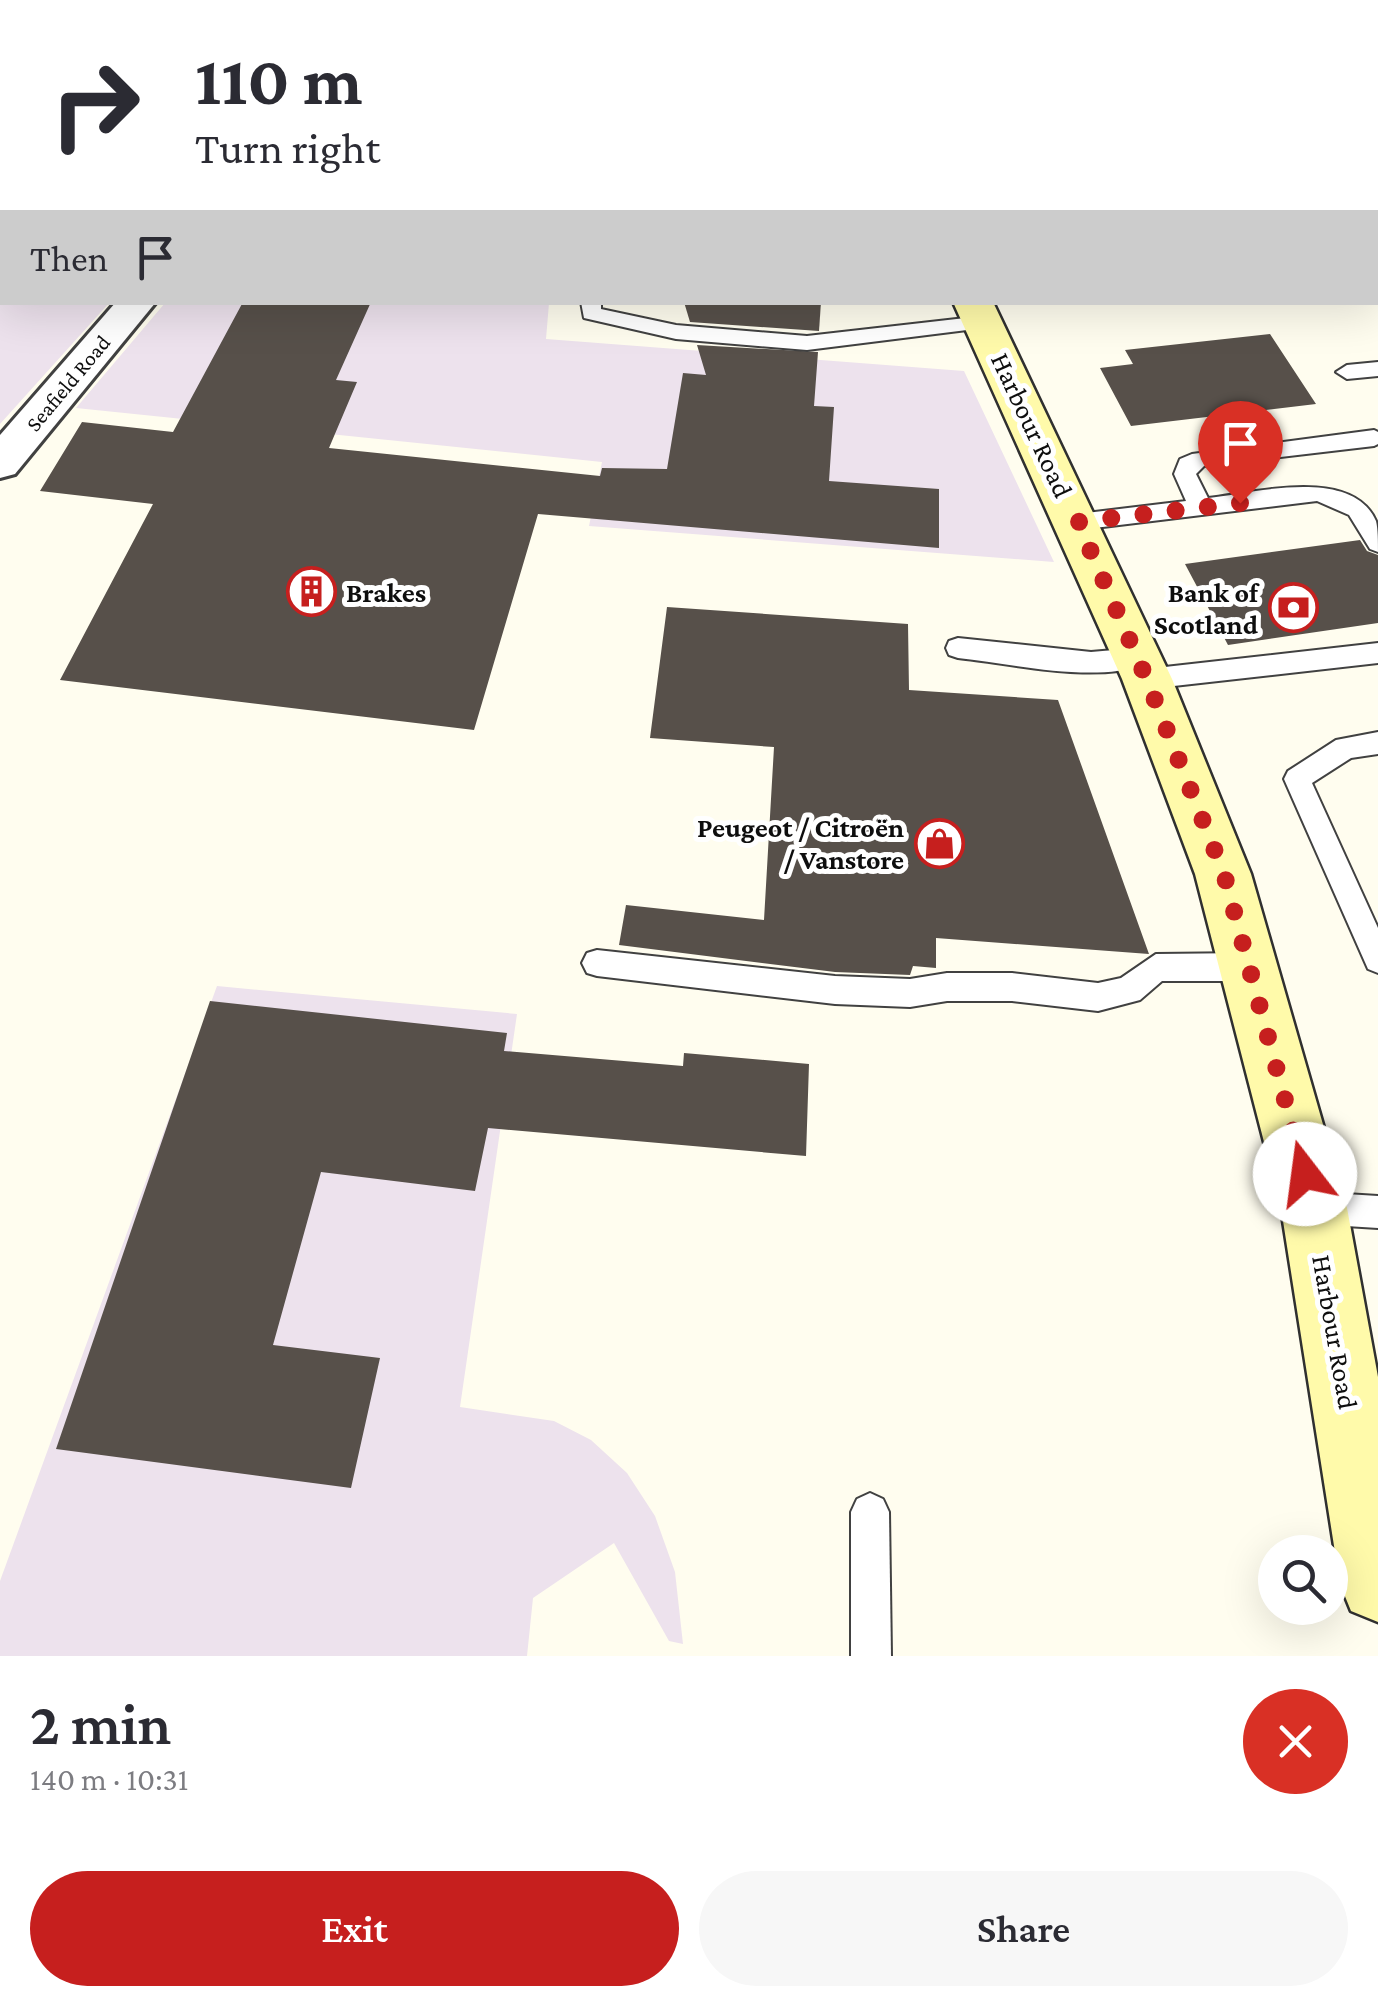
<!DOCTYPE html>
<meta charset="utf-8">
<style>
body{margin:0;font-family:"Crimson Pro",serif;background:#f7f7f7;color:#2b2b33;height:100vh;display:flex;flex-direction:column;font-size:38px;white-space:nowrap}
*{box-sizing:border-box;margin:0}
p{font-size:32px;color:#7c7c81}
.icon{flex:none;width:55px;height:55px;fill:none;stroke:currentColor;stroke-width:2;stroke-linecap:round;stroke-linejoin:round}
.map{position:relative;height:1656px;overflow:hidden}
.side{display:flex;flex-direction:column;background:#fff;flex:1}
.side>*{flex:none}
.guide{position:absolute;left:0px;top:0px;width:1380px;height:305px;box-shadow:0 10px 40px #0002;background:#fff;color:#2b2b33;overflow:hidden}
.fabs{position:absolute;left:1258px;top:1535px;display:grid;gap:20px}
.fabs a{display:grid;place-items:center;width:90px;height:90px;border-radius:50%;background:#fff;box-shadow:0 10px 40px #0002;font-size:50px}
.pin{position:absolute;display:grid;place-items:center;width:85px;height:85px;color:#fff;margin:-102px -42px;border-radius:50% 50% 50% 0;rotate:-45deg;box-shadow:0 0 10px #0007}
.pin .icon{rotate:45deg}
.me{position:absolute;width:110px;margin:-55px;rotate:345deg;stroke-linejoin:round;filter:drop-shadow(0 0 8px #0008)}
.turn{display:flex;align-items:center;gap:35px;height:210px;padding:0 30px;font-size:45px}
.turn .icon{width:130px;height:130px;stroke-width:2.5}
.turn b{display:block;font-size:70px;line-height:85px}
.then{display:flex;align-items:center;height:95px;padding:0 30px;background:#0003;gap:20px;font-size:38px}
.round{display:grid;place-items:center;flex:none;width:105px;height:105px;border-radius:52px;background:#f7f7f7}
.summary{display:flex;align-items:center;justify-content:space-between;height:170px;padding:0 30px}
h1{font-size:60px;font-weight:600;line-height:75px}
.primary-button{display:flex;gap:20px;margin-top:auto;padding:20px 30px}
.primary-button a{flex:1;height:115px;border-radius:60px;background:#c61f1e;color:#fff;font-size:40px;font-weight:600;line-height:115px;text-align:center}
.primary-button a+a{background:#f7f7f7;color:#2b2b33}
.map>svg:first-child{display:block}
.industrial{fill:#ede2ed}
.building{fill:#57504a}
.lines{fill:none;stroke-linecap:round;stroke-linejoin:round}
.lane-casing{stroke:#414141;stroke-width:4}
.street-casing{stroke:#414141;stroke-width:6}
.secondary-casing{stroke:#303030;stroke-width:5}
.lane{fill:#fff;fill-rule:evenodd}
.street{fill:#fff;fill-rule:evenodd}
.secondary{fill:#fffaaa;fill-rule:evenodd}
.route{stroke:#c61f1e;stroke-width:18;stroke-dasharray:0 32.4}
.labels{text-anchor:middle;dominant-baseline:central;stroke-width:10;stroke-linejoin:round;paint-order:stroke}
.far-street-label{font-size:22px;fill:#0e0e0e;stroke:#fff}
.street-label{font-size:28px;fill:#0e0e0e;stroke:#fff}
.poi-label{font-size:28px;font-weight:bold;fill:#0e0e0e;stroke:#fff;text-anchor:end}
</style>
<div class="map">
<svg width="1378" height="1656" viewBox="0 0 1378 1656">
<rect width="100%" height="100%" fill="#fffdef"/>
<g class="industrial">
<polygon points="0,0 376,0 2,2 2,302 109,303 0,424"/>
<polygon points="165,303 549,303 546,339 964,371 1054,562 589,526 602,462 76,408"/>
<polygon points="217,986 517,1014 460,1407 554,1421 591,1440 627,1473 655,1516 675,1572 683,1644 669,1641 614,1543 533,1598 527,1656 0,1656 0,1581"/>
</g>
<g class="building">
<polygon points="243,302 371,302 336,380 357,382 329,448 600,476 602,468 667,469 683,373 706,375 697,345 818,352 814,406 834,407 829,481 939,489 939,548 538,514 474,730 60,680 153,504 40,491 82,422 173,432"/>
<polygon points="684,302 821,302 819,331 690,322"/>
<polygon points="1270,334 1316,404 1131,426 1100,368 1133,364 1125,350"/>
<polygon points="1360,540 1367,551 1378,555 1378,623 1228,645 1185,564"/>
<polygon points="667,607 908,624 909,690 1058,700 1149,954 936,938 936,968 913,966 910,975 835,972 619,945 626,905 764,920 774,747 650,738"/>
<polygon points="210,1001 507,1033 504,1051 683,1066 684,1053 809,1064 806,1156 488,1128 475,1191 321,1172 273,1345 380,1358 351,1488 56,1449"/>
</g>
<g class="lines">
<defs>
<g id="lane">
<polygon points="484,0 507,0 508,2 486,2"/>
<polygon points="581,302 601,302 601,309 676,325 807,336 983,316 993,322 983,328 807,350 676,339 584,318"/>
<polygon points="1378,362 1378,376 1347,379 1336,372 1347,365"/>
<path d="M1374,430L1378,432V444L1374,446L1204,466L1196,474L1208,498C1254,493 1352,466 1376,521C1378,529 1378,542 1378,552L1370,549L1349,515L1317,501L1078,530L1066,522L1078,514L1186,501L1174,474L1180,459L1192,454Z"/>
<path d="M958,638L1091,652L1137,648L1146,651L1150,658L1146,665C1089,683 1016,664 958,658L949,655L946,648L949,641Z"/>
<polygon points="1378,643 1378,663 1147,689 1138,686 1134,679 1138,672 1147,669"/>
<polygon points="1378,732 1378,754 1351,758 1312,783 1378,928 1378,973 1368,969 1284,779 1288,771 1336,740"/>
<polygon points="597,950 835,976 910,979 947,973 1012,973 1098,983 1121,978 1156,954 1249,953 1259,957 1264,967 1259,977 1249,981 1162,981 1140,1000 1098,1011 1012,1001 947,1001 910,1007 835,1004 597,976 587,973 582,963 587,953"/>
<polygon points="1314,1192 1378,1196 1378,1228 1314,1224 1302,1220 1298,1208 1302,1196"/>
<polygon points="870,1493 883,1499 889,1512 891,1656 851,1656 851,1512 857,1499"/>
</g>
<g id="street">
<polygon points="1239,0 1270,0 1271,2 1241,2"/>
<polygon points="116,302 156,302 15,474 0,478 0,435"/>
</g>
<g id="secondary">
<polygon points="811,0 843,0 844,2 812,2"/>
<polygon points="953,302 993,302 1172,679 1251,874 1347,1208 1378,1377 1378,1622 1351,1611 1340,1584 1281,1208 1195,874 1122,679"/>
</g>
</defs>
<use href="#lane" class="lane-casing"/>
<use href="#street" class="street-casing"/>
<use href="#secondary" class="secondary-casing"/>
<use href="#lane" class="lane"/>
<use href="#street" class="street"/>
<use href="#secondary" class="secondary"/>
</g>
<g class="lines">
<polyline class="route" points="1240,503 1078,522 1147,680 1224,874 1305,1174"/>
</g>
<defs>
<symbol id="building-ring" viewBox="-11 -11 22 22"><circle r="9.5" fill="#fff" stroke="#c61f1e" stroke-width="1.5"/><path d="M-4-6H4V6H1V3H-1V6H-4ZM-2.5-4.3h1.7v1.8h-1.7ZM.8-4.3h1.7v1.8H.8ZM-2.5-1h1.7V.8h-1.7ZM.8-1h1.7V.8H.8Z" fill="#c61f1e"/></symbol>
<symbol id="bank-ring" viewBox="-11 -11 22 22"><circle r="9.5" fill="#fff" stroke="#c61f1e" stroke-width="1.5"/><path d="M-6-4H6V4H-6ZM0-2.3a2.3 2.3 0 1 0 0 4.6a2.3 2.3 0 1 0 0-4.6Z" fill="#c61f1e"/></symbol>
<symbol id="shop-ring" viewBox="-11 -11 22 22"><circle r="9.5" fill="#fff" stroke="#c61f1e" stroke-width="1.5"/><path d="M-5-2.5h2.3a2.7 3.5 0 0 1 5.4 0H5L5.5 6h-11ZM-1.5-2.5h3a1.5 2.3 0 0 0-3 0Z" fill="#c61f1e"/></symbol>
</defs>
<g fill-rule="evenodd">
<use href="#building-ring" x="284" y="564" width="55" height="55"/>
<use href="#bank-ring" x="1266" y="580" width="55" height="55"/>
<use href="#shop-ring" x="912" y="816" width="55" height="55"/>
</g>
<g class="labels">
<g class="far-street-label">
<text transform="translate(68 383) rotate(-50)">Seafield Road</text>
</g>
<g class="street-label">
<text transform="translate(1032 425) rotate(65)">Harbour Road</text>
<text transform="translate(1335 1332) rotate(80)">Harbour Road</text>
</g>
<g class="poi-label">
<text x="346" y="592" text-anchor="start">Brakes</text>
<text x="1258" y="592">Bank of<tspan x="1258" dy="32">Scotland</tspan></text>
<text x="904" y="827">Peugeot / Citroën<tspan x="904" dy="32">/ Vanstore</tspan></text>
</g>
</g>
</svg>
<div class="fabs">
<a><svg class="icon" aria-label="search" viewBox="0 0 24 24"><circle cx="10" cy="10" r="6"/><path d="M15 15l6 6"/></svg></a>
</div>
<div class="pin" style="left:1240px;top:503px;background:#d93025"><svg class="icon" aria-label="arrive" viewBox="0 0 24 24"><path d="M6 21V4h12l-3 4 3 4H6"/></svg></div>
<svg class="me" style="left:1305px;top:1174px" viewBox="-20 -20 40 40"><circle r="19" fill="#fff"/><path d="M0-13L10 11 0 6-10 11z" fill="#c61f1e"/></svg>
<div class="guide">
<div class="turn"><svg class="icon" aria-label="right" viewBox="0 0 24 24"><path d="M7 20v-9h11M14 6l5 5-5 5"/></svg><div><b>110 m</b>Turn right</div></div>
<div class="then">Then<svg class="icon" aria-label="arrive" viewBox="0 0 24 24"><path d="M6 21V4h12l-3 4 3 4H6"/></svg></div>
</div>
</div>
<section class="side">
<div class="summary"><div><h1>2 min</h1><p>140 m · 10:31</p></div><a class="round" style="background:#d93025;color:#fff"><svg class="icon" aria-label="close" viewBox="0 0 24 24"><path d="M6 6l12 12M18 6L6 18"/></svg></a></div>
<div class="primary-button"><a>Exit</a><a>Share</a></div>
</section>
